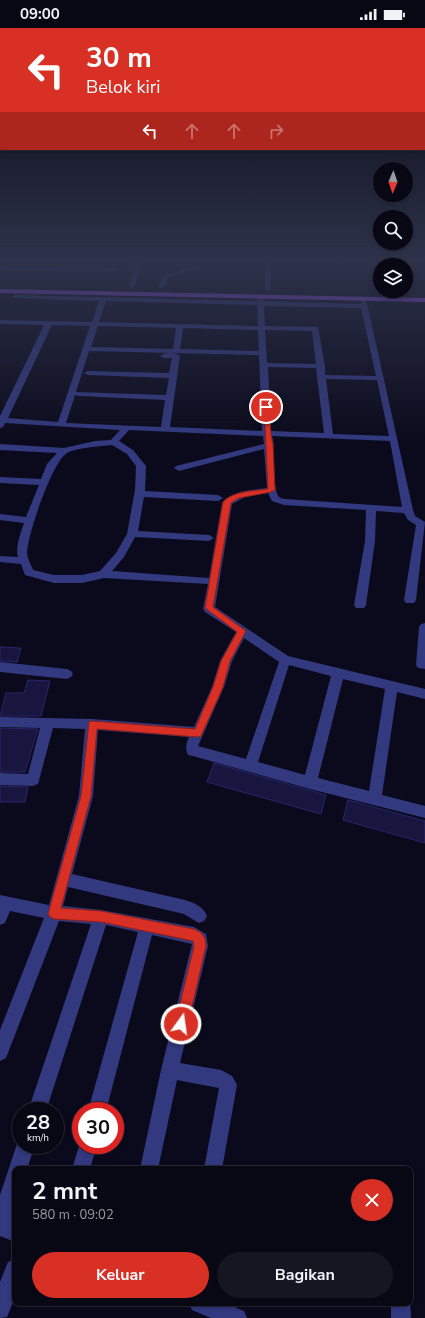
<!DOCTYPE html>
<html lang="id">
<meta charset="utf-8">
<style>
body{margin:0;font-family:"Nunito Sans",sans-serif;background:#161622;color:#f1f3f6;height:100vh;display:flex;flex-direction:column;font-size:15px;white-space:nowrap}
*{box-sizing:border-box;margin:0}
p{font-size:13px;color:#989aa0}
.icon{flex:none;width:22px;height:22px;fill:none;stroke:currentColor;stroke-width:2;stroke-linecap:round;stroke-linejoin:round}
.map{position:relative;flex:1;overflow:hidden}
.side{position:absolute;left:12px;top:1138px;width:401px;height:140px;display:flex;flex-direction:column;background:#080815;border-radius:8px;box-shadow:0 2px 6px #0003,0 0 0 1px #292934}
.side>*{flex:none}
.banner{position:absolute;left:0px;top:0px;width:425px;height:122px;box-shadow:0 2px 6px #0003,0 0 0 1px #292934;background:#d93025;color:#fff;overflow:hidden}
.needle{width:26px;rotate:182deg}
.controls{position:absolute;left:373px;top:134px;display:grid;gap:8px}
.controls a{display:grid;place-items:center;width:40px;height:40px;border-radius:50%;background:#080815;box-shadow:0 2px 6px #0003,0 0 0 1px #292934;font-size:20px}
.speed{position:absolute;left:12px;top:1074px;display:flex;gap:8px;font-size:20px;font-weight:700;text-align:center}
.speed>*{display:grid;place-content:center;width:52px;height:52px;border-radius:50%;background:#080815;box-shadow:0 2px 6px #0003,0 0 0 1px #292934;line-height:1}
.speed small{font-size:10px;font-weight:400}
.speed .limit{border:6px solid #d22;background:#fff;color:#111}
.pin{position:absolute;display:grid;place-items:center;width:34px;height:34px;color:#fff;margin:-17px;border:2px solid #fff;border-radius:50%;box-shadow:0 1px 4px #0007}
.me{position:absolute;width:44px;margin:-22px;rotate:14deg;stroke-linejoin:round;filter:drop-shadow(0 0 3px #0008)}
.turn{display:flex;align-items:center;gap:14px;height:84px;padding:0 20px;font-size:18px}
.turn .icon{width:52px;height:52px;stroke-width:2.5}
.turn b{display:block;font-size:28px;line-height:34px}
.lanes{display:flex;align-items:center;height:38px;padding:0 20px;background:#0003;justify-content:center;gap:20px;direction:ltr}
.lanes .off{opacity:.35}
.round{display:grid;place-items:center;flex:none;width:42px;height:42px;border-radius:21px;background:#161622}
.headline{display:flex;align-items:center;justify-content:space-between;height:68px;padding:0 20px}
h1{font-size:24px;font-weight:700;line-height:30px}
.button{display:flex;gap:8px;margin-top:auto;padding:8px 20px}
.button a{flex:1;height:46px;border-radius:24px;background:#d93025;color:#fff;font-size:16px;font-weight:700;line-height:46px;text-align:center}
.button a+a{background:#161622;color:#f1f3f6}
.status{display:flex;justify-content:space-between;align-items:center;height:28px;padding:0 20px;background:#080815;direction:ltr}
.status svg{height:11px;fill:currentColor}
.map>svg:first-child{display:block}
.building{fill:#18153e;stroke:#2a256c}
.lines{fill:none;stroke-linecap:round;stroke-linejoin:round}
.minor{fill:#32397f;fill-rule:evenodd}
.major{fill:#a34cff;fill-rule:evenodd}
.route{fill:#d93025;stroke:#8d1f18}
</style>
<div class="status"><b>09:00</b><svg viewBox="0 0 49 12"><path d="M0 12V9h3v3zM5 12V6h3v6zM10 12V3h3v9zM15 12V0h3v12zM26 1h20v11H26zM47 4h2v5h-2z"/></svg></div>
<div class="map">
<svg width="425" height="1290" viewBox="0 0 425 1290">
<rect width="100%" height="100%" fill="#0b0a1c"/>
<g class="building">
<polygon points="0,619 21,620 17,634 0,633"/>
<polygon points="28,652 50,653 41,688 0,688 6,665 24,665"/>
<polygon points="0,700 38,701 25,744 0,744"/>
<polygon points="214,735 326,767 321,786 207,754"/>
<polygon points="0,758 28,759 25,774 0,774"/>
<polygon points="348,772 425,793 425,815 343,792"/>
</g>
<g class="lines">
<g class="minor">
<polygon points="136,233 142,233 135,258 132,260 129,258"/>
<polygon points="264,233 270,233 271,261 268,263 265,261"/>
<polygon points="338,233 344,233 342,239 338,239"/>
<polygon points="0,238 116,240 119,242 116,244 0,242"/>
<polygon points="196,238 199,240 198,241 169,249 163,260 158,259 164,247"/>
<path d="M260,266L263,268L264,273L361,276V270L366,271L413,482L415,488L425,494L416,572L414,575H406L404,572L416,497L408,492L404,485L376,483L375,513L366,577L364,580H356L354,577L365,513L366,482L284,477L272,473L268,465L245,469L232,476L215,579L288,628L425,661V671L397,664L382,767L425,778V790L310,761L193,728L188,727C185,720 186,716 189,709L98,702L93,768L72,846L185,872C194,875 203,878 207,888L204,893L199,895L184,886L68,859L63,878L101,882L194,899L206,906L208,918L180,1035L221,1042L232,1048L237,1057L222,1141H204L219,1060L177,1052L158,1141H140L161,1042L192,916L152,907L106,1083H88L138,904L106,897L46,1083H28L91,896L59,893L6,1030L0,1033V1002L44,890L10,883L5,895L0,897V867L49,877L79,768L85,701L53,700L38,756L33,758L0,757V745L28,746L40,700L0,699V689L92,691L194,699L212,659L220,633L236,604L205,584L203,581L208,556L104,550L82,555H54L25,547L21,536L0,534V528L18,529C15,519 21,504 24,495L0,492V486L26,489L39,457L0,455V449L41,451L47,436L57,425L0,422V416L64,420L95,413L111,412L120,402L5,395L3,399L0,400V388L44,297L0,296V292L92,294L99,273L13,270L12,269L15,267L257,273V268ZM106,273L257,277L258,298L99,294ZM264,278L361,280L376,348L325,347V338L318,299L265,298ZM52,297L90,298L58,394L8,390ZM98,298L176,300L173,321L91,319ZM183,300L258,302L259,323L180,321ZM265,302L312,303L316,336L267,335ZM89,323L259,327L262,403L170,399L180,328C176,324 164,324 160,328L164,330H172L169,345L88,343L84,345L88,347L169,350L166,367L76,364ZM268,339L316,340L324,405L271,403ZM326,351L377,352L389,408L333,406ZM75,367L79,368L165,372L161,399L66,395ZM129,402L263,408L264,416L176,438L174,440L179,443L264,421L267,460C252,462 232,463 222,475L209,550L112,543L124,529L135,509L209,513L214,510L209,507L138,503L144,469L218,473L223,470L218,467L145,463L146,438L133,422L119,413ZM272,408L390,413L402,479L285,471C284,471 280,470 279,469C273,463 274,428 273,419L274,417ZM112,417L127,426L136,438L135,462L127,506L116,525L100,543L82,547H54L33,542C31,536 27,530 27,524C28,506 52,434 67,425C75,420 102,418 112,417ZM244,610L279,634L246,731L198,718L224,659L232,633ZM289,637L331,648L305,747L258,734ZM343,651L385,661L369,763L318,750Z"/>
<polygon points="425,595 425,641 418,640 416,637 419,599 421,596"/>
<polygon points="0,634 67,641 71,643 73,646 71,649 67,651 0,644"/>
<polygon points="19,1110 21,1110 21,1117 35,1117 27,1141 15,1141 15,1180 11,1193 15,1194 15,1214 0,1208 0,1167"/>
<polygon points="81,1112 81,1117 97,1117 90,1141 72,1141"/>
<polygon points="15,1231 15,1269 7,1289 0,1290 0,1254 8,1234"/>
<polygon points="410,1272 411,1290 391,1290 391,1275 410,1275"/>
<polygon points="189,1275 225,1275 244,1283 247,1290 211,1290 192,1282"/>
</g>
<polygon class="major" points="0,261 425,270 425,274 0,265"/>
</g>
<linearGradient id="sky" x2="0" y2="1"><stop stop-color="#06060f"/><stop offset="0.56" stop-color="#2e334b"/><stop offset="1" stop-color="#2e334b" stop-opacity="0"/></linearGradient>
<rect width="425" height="414" fill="url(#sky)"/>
<path class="route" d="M264,377L269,379L271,406L273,417L275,462L271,464L239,470L231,475L213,579L246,603L230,633L223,659L201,708L198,709L97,701L91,768L61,880L101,883L194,901C203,905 206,909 206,918L188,996L186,1000L181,1002L177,1000L175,996L194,918L193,913L101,894L54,891L50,889L48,886L81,768L89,694L92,693L195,701L213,659L221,633L237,604L205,580L223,474C233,463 253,463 268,461Z"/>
</svg>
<div class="controls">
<a><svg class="needle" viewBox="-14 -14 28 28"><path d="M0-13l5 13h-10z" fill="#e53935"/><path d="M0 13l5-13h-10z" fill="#989aa0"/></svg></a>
<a><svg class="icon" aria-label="search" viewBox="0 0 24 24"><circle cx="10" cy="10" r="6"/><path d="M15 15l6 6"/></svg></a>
<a><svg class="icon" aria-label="layers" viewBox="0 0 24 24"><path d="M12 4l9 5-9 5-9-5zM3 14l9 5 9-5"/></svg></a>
</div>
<div class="speed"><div>28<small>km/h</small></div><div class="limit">30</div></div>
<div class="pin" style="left:266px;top:379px;background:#d93025"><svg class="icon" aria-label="arrive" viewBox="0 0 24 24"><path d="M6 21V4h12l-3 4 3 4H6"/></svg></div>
<svg class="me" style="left:181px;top:996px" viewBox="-20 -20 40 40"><circle r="17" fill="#d93025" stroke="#fff" stroke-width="3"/><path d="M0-11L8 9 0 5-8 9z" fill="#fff"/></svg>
<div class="banner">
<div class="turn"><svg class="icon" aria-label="left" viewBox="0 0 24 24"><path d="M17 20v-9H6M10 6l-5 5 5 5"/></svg><div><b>30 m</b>Belok kiri</div></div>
<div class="lanes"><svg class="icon" aria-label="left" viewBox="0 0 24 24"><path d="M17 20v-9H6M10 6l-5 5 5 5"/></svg><svg class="icon off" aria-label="ahead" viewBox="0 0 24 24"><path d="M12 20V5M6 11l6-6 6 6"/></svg><svg class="icon off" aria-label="ahead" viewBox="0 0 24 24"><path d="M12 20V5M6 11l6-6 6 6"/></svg><svg class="icon off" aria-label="right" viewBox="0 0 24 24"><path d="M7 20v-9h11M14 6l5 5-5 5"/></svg></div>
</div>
<section class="side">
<div class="headline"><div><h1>2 mnt</h1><p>580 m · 09:02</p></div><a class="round" style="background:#d93025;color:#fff"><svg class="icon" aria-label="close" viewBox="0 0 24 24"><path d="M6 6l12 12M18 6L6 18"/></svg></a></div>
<div class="button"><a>Keluar</a><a>Bagikan</a></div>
</section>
</div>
